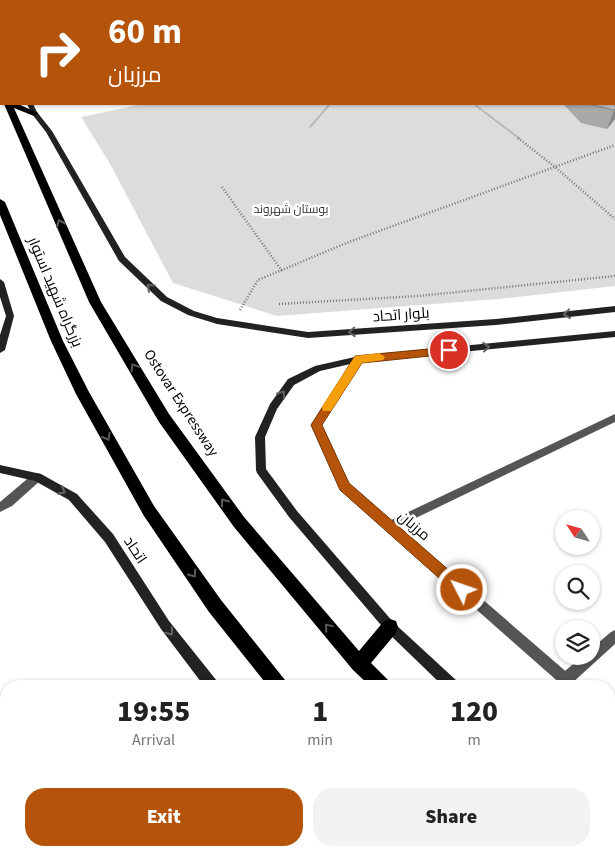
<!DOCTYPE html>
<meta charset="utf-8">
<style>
body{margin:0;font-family:"Source Sans 3",Cairo,sans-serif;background:#f2f2f2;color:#222;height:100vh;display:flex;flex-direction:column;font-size:19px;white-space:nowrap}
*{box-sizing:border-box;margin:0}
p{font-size:16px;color:#767676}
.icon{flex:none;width:28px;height:28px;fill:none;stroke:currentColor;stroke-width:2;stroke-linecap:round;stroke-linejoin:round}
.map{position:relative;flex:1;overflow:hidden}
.panel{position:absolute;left:0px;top:680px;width:615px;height:176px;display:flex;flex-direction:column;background:#fff;border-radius:20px 20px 0 0;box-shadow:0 1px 4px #0004}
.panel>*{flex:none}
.banner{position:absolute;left:0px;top:0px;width:615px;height:105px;box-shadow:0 1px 4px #0004;background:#b45309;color:#fff;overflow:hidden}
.needle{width:32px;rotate:306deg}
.buttons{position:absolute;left:555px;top:510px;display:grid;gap:10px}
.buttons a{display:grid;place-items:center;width:45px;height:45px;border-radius:50%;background:#fff;box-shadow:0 1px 4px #0004;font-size:25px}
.pin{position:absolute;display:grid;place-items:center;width:42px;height:42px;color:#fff;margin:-21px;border:2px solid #fff;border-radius:50%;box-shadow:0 1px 5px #0007}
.me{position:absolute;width:55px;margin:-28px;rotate:311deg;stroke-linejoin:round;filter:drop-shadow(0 0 4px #0008)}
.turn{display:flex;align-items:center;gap:18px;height:105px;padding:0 25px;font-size:22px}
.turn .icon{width:65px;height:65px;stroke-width:2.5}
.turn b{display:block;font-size:35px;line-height:42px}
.eta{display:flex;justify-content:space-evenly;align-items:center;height:85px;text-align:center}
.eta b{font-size:30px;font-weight:800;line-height:35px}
.action{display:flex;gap:10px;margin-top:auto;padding:10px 25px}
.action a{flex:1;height:58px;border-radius:20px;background:#b45309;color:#fff;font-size:20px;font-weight:800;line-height:58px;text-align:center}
.action a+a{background:#f2f2f2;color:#222}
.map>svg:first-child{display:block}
.green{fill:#dcdcdc}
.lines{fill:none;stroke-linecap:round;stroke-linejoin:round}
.path-far1{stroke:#777;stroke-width:2;stroke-dasharray:0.5 1;stroke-linecap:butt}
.path{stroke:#777;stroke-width:2.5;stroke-dasharray:1 2;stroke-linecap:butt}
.service{fill:#555;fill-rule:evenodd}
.minor{fill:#555;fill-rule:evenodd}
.tertiary{fill:#555;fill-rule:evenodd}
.secondary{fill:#222;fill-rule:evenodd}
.trunk{fill:#000;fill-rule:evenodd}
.wall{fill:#a9a9a9}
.shaded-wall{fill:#898989}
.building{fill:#c4c4c4;stroke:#898989}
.oneway{stroke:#595959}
.oneway2{stroke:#646464}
.route{fill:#b45309;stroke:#753606}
.slow{fill:#f59e0b}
.labels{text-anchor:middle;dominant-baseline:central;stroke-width:5;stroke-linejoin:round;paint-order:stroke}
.far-park-label{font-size:12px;fill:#333;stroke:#fff}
.street-label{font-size:15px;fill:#000;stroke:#fff}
</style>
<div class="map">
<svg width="615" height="856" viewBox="0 0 615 856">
<rect width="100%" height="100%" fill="#fff"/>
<polygon class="green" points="615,0 615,286 499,299 277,316 173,283 109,162 81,117 143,104 614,104 614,1 608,1"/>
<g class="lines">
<g class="path-far1">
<polyline points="474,104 520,139"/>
<polyline points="310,127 330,104"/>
</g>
<g class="path">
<polyline points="518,138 555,167 615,219"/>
<polyline points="222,187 282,271"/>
<polyline points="279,304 418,296 615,276"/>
<polyline points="240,310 258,280 349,242 615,145"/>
</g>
<polygon class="service" points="37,473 41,474 42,477 41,480 12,506 0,512 0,502 33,474"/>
<g class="minor">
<polygon points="615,414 615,422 393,529 389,531 385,529 383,526 385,523"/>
<polygon points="615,630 615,644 570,685 565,686 560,685 559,680 560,675 583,656 591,656 591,649 611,632"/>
</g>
<g class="tertiary">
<polygon points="359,356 364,359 321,425 349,484 577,681 578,686 563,686 341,490 311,425 356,357"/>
<polygon points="609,710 615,713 615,729 609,725"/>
</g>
<g class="secondary">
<polygon points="0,43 1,44 1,49 0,48"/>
<polygon points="27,104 33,104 37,112 52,131 125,257 167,297 194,311 217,318 308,332 496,319 615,306 615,312 496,325 308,338 217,324 188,315 161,301 119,261 46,132 32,114"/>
<polygon points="0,279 4,282 14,316 5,350 0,353 0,335 6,316 0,297"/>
<polygon points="615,331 615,337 359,362 320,371 294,385 277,409 265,437 266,469 297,511 394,623 457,681 458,686 443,686 386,631 289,517 257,473 256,470 255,437 270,404 288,379 315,366 359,356"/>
<polygon points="0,465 41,474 77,494 113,534 169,621 217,681 218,686 204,686 161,629 105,542 69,500 35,481 0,473"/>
<polygon points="609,816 615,819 615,835 609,832"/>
<polygon points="335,850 352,850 354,856 337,856"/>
</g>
<g class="trunk">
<polygon points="0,89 1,90 1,97 0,96"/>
<polygon points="4,104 18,104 38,113 34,116 14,108 101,302 169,414 244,517 359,651 384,621 390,619 396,621 398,627 396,633 371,663 388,680 391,686 370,686 353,670 234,527 159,422 89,302"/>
<polygon points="0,199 5,202 63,341 89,392 154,506 221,600 285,680 288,686 268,686 209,612 144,516 76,394 51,341 0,215"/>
<polygon points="411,850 434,850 436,856 413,856"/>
<polygon points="543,850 568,850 570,856 545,856"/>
</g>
</g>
<polygon class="wall" points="615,53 615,119 607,129 581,123 563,104 614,104"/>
<polygon class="shaded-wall" points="615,109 615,119 607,129 614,110"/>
<polygon class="building" points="614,53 615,53 615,109 614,110 589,104 614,104"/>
<defs><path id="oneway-chevron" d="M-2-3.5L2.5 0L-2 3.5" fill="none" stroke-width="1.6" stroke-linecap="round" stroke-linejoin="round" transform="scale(1.25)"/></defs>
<g class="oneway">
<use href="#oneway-chevron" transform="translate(60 223) rotate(-114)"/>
<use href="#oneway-chevron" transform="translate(134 367) rotate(-121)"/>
<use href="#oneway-chevron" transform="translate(107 437) rotate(61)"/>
<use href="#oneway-chevron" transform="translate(224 502) rotate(-126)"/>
<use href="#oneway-chevron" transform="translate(193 574) rotate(55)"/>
<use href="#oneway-chevron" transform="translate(328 627) rotate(-130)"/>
</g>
<g class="oneway2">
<use href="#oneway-chevron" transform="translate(150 287) rotate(-138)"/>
<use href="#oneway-chevron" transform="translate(567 314) rotate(174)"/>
<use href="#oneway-chevron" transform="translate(352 332) rotate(176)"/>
<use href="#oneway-chevron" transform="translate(486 347) rotate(-6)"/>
<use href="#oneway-chevron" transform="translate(282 394) rotate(-54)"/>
<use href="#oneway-chevron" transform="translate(62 491) rotate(28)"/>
<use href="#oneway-chevron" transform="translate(170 632) rotate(52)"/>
</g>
<polygon class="route" points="449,347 454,350 449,354 362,363 322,425 349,483 467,586 469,590 467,594 462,596 457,594 340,490 311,425 355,356"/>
<polygon class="slow" points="379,353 385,357 383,360 362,363 331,411 323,411 322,408 323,405 355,356"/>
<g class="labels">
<g class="far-park-label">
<text x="291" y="209">بوستان شهروند</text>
</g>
<g class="street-label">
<text transform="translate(55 292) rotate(67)">بزرگراه شهید استوار</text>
<text transform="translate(401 315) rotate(-4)">بلوار اتحاد</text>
<text transform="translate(181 403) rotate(57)">Ostovar Expressway</text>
<text transform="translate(414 526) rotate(41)">مرزبان</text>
<text transform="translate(135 550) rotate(57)">اتحاد</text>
</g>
</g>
</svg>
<div class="buttons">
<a><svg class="needle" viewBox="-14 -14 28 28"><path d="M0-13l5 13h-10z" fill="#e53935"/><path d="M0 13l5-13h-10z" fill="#767676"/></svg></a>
<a><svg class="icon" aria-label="search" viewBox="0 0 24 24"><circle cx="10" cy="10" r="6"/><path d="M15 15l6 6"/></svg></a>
<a><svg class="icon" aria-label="layers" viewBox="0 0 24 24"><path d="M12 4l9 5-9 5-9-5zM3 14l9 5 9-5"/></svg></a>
</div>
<div class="pin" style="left:449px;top:350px;background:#d93025"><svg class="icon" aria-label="arrive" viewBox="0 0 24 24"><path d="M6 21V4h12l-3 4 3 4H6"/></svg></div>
<svg class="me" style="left:462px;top:590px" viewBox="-20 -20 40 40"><circle r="17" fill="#b45309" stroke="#fff" stroke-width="3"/><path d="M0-11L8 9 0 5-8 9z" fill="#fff"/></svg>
<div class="banner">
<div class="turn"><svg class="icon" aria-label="right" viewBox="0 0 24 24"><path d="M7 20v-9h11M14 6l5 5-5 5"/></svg><div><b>60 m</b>مرزبان</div></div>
</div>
<section class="panel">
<div class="eta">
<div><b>19:55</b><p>Arrival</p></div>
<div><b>1</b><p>min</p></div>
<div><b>120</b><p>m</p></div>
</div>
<div class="action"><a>Exit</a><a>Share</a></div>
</section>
</div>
